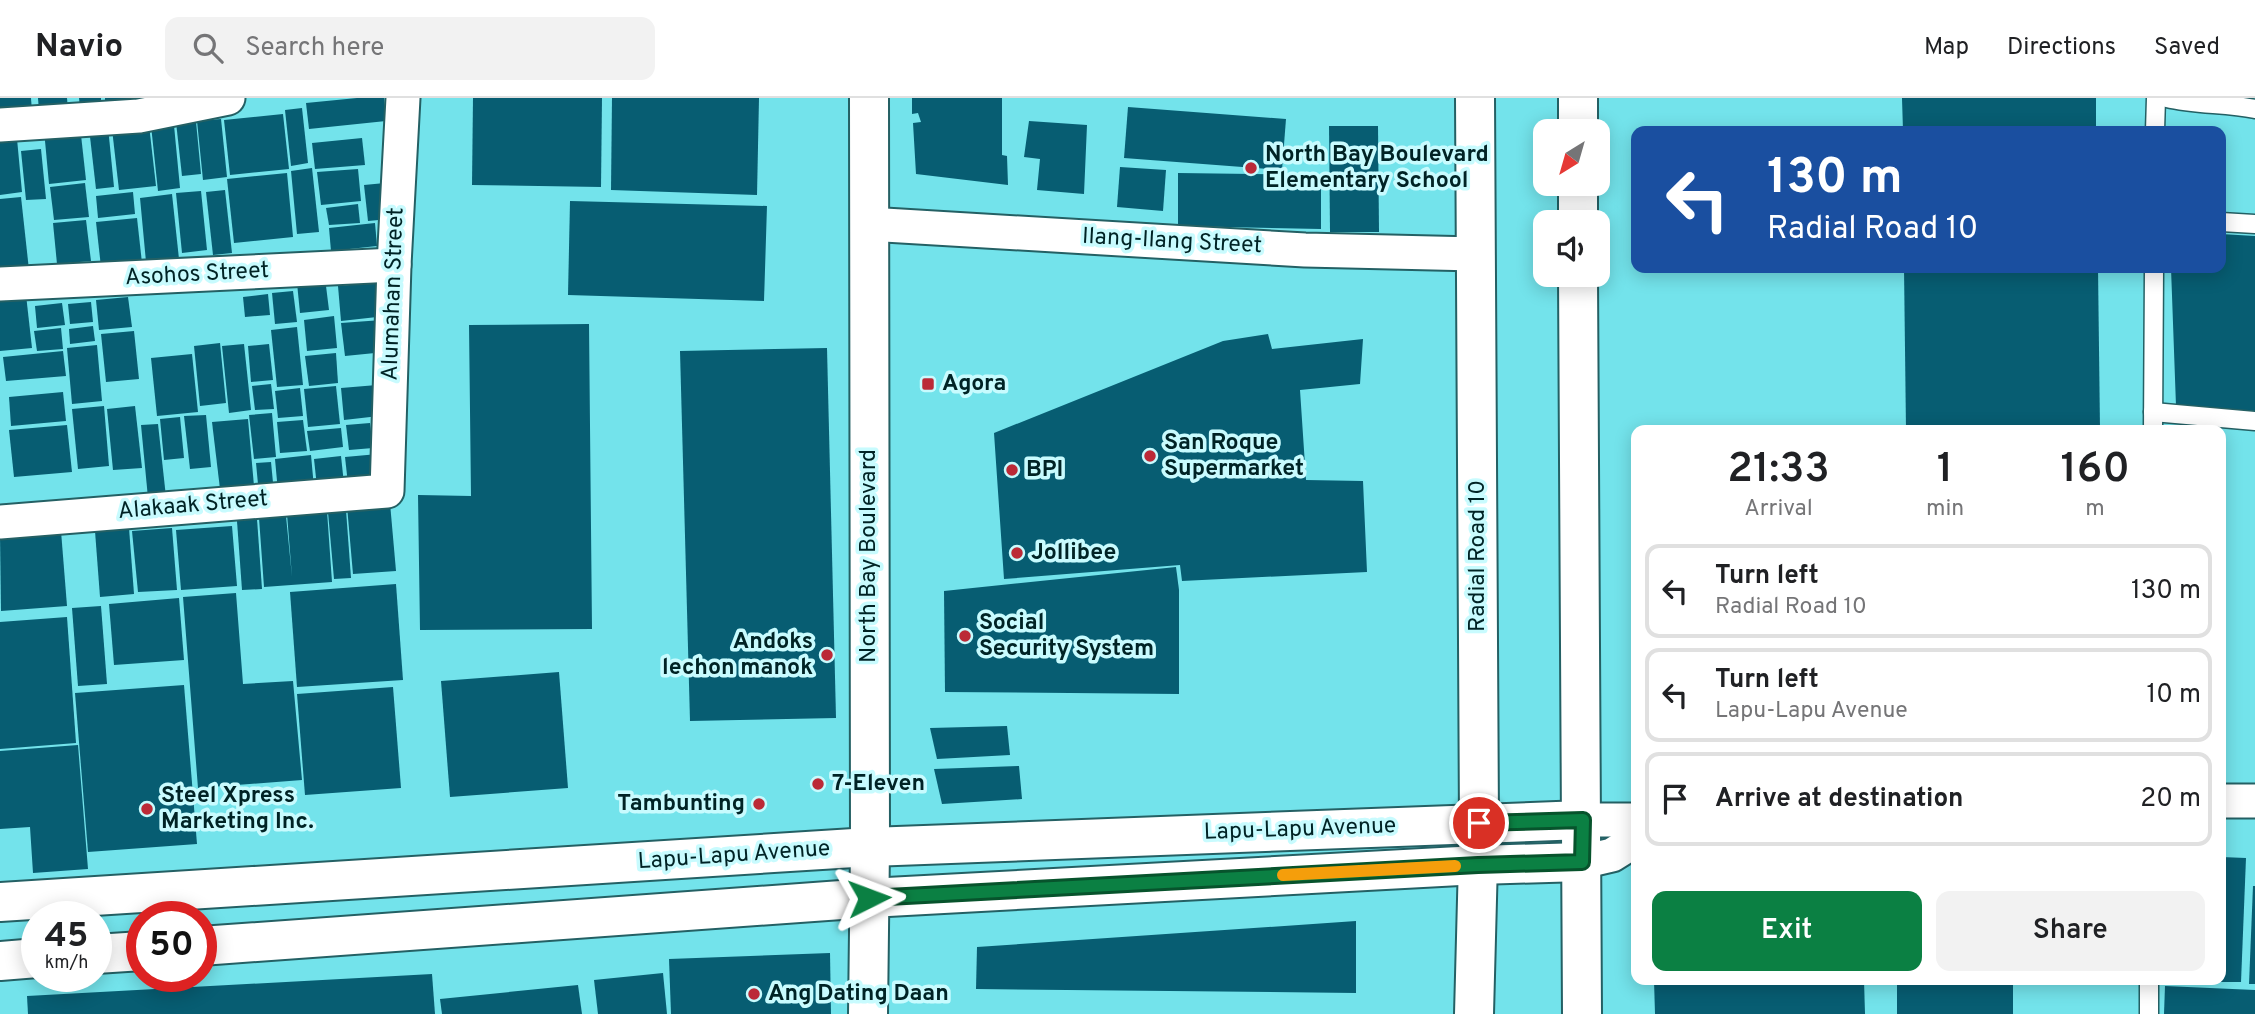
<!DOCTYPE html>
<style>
body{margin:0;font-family:Overpass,sans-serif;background:#f2f2f2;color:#202124;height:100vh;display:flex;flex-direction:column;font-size:26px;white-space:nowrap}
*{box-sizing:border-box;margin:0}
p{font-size:23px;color:#757577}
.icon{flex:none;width:38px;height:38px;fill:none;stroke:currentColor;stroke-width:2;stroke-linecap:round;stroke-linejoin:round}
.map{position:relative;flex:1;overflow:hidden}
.details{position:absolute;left:1631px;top:327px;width:595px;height:560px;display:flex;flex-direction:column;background:#fff;border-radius:14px;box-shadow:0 4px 18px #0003}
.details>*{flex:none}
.guide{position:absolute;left:1631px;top:28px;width:595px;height:147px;border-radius:14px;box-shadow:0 4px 18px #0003;background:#1a4fa0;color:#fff;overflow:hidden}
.needle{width:46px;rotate:217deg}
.fabs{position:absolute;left:1533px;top:21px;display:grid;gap:14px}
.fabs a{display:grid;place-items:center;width:77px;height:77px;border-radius:14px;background:#fff;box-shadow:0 4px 18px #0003;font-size:35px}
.speed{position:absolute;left:21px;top:803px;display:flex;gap:14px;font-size:35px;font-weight:700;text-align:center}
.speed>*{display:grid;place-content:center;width:91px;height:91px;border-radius:50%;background:#fff;box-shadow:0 4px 18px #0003;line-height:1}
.speed small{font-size:18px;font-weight:400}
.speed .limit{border:10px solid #d22;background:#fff;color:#111}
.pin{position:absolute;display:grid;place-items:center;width:60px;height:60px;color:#fff;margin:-30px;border:4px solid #fff;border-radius:50%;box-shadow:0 2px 7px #0007}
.me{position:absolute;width:77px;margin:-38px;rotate:87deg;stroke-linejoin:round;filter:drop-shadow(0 0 5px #0008)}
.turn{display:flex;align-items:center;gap:24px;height:147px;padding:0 21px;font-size:32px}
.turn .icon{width:91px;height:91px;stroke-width:2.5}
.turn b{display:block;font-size:49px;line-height:60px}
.eta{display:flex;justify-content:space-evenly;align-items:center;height:119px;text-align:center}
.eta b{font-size:42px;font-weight:600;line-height:49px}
.cta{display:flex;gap:14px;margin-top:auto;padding:14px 21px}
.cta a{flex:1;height:80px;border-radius:14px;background:#0b8043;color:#fff;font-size:28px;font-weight:600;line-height:80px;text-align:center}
.cta a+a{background:#f2f2f2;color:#202124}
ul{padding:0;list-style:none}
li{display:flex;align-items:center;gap:21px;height:94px;margin:0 14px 10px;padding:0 7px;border:4px solid #e0e0e0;border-radius:14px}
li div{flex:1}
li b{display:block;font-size:26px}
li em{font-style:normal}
header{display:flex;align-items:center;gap:42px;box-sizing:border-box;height:98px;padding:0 35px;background:#fff;border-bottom:2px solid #e0e0e0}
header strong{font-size:33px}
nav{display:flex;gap:38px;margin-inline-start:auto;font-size:24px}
.search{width:490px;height:63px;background:#f2f2f2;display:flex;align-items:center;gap:18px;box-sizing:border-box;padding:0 24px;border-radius:14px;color:#757577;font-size:26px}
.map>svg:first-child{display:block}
.building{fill:#075d72}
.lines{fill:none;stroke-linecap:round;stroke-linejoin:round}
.lane-casing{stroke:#246064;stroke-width:21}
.street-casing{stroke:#246064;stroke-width:37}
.secondary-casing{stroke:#246064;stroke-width:42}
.highway-casing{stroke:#246064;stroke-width:42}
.lane{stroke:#fff;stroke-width:18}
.street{stroke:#fff;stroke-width:33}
.secondary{stroke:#fff;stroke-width:38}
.highway{stroke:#fff;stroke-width:38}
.route-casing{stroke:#07532c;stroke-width:18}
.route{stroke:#0b8043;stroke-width:12}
.slow{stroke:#f59e0b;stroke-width:12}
.poi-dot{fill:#bb2a37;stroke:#c8fbfe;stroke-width:2.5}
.labels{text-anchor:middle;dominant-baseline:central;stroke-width:7;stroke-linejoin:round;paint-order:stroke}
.poi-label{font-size:23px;font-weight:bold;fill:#002325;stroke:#c8fbfe;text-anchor:start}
.street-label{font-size:23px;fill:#002325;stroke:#c8fbfe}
</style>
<header>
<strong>Navio</strong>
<div class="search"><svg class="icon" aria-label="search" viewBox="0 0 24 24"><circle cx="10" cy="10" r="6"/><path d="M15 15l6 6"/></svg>Search here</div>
<nav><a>Map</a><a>Directions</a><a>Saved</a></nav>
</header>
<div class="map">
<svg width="2255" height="916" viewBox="0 0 2255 916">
<rect width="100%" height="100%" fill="#73e3eb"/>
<g class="building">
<polygon points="0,0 31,0 32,14 0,16"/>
<polygon points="38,0 67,0 68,12 39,13"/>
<polygon points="79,0 101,0 101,10 80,10"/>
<polygon points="105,0 144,0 144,4 105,6"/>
<polygon points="357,0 384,0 386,23 309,31 306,5"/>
<polygon points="473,0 602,0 601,89 472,87"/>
<polygon points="612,0 759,0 757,97 611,92"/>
<polygon points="912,0 1002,0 1002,57 1007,58 1008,87 916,76 913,25 921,24 918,15 912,16"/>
<polygon points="1902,0 2096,0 2096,33 1903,33"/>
<polygon points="1128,9 1286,21 1282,72 1124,60"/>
<polygon points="302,10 308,65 291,68 285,12"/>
<polygon points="195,13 201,76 182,78 175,15"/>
<polygon points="283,16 289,71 230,77 224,22"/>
<polygon points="173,17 180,90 158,93 150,18"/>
<polygon points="221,21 227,79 203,82 197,23"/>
<polygon points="1029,23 1087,27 1084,96 1037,92 1040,61 1024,59"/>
<polygon points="149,27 156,88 119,92 112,31"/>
<polygon points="80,28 86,82 49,86 44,32"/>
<polygon points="1329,28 1378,28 1379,134 1330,134"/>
<polygon points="108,29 114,89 96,91 89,30"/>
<polygon points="362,40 365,67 315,71 312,45"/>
<polygon points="17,41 22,94 0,97 0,43"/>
<polygon points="41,51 46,101 26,102 21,53"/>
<polygon points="1120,69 1166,72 1163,113 1117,109"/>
<polygon points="312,70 319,134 297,136 291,73"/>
<polygon points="358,71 361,103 321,107 317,74"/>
<polygon points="287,75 293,139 234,145 227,81"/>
<polygon points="1178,75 1321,77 1321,131 1178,128"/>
<polygon points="85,85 89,119 54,122 50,89"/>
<polygon points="385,85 389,121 368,123 364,87"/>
<polygon points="225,92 232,155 213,157 206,94"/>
<polygon points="201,93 207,152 182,155 176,95"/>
<polygon points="133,94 135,116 98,120 96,98"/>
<polygon points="172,96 179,161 146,164 140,100"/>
<polygon points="21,99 29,172 0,174 0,101"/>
<polygon points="570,103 767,108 764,203 568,197"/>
<polygon points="358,106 360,125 329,127 326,110"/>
<polygon points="137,120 142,165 101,169 96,124"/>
<polygon points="86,122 91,163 57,166 53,125"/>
<polygon points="375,125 377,148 331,153 329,130"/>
<polygon points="2221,136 2255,138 2255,313 2176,308 2171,170 2221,170"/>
<polygon points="1904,170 2098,170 2100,332 1906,332"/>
<polygon points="324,172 329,212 300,215 296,175"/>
<polygon points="383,184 386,218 341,223 338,188"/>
<polygon points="25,188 32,250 0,253 0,191"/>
<polygon points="293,193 297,224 275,226 272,195"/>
<polygon points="268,196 270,217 245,219 243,199"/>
<polygon points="128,199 132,229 99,232 96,202"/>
<polygon points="91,204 93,224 70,226 68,206"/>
<polygon points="62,205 65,227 37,230 35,208"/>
<polygon points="334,218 337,250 307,253 304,222"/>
<polygon points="382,222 385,254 345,258 341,225"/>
<polygon points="589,226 592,531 420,532 418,397 471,398 469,227"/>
<polygon points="93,228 95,243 70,246 69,231"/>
<polygon points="297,229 303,287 277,289 271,232"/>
<polygon points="61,230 63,251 37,253 34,233"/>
<polygon points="134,233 139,281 106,284 101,236"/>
<polygon points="1268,236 1272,251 1363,241 1360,286 1300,292 1306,382 1363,383 1367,474 1182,483 1180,467 1004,481 994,335 1223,243"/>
<polygon points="220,245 226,305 200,308 194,248"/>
<polygon points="244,246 251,312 229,315 222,248"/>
<polygon points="269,246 273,282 251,284 248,248"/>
<polygon points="97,247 102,303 72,306 67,250"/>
<polygon points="827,250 836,620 690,623 680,253"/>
<polygon points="63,253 66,278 6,283 3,259"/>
<polygon points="336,255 338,285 309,288 305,258"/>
<polygon points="192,256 198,314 157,318 151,260"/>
<polygon points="271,286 274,311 255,312 252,288"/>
<polygon points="377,287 379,318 344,322 341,290"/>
<polygon points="336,288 340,326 308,329 304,291"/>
<polygon points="300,290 303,318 278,320 275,293"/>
<polygon points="63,294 66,323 11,328 9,299"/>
<polygon points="104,308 109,368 78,371 72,311"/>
<polygon points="135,308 142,370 113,372 107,311"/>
<polygon points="272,315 276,359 254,361 249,317"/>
<polygon points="206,317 211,369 190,371 184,318"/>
<polygon points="180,319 184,360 164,362 160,321"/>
<polygon points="248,321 254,388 220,391 212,324"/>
<polygon points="303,322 307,353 280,355 277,324"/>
<polygon points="370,325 373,350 349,352 346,327"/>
<polygon points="158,326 166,399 148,400 141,327"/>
<polygon points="67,327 72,374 14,379 9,332"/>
<polygon points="341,330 343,349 310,353 307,333"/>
<polygon points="378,356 381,382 348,386 345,359"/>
<polygon points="311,357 314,390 278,394 275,361"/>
<polygon points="341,358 344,386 317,389 314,361"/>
<polygon points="271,364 274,395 259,397 256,365"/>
<polygon points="390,405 396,473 353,476 347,408"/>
<polygon points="346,412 351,480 334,481 328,414"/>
<polygon points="327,413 332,484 264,489 259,420 286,418 292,479 287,416"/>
<polygon points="257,421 262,491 242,492 237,423"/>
<polygon points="232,428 237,488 181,492 176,432"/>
<polygon points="129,430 134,496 100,499 95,433"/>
<polygon points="172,430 177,492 138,494 132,433"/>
<polygon points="61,433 67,508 1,513 0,437"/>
<polygon points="1176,469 1179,492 1179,596 945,594 944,493"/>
<polygon points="396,486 403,582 297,589 290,494"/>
<polygon points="236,495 243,586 293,583 302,682 198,690 183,499"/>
<polygon points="179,500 184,562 114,567 109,506"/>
<polygon points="101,508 107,586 78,588 72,510"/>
<polygon points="67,519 76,645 0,651 0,524"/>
<polygon points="559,574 568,690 450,699 441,583"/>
<polygon points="184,587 197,746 88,754 75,595"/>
<polygon points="393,589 401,690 305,697 297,596"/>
<polygon points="1007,628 1010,657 937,661 930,630"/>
<polygon points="78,647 88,771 33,775 30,729 0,731 0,653"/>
<polygon points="1019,668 1022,701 942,706 934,671"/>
<polygon points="2221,759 2246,760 2241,884 2221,884"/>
<polygon points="2253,788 2255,788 2255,886 2249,886"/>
<polygon points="1356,823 1356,895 976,891 977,849"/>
<polygon points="830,855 831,916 671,916 669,861"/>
<polygon points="663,875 667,916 598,916 594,882"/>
<polygon points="432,876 435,916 28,916 27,898"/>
<polygon points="1654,882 1864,882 1865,916 1655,916"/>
<rect x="1897" y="882" width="116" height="34"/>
<polygon points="578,887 582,916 442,916 440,901"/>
<polygon points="2165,888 2255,892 2255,916 2164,916"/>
</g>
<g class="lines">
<defs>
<g id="lane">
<path d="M2167,0C2196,7 2226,5 2255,11"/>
<polyline points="2155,33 2156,0"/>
<polyline points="2221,124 2255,126"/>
<polyline points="2153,314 2255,323"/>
<polyline points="2153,332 2154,170"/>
<polyline points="2149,916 2149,882"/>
</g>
<g id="street">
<polyline points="0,27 139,18 228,0"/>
<polyline points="868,126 1305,152 1476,156"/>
<polyline points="0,186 394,167"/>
<polyline points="0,424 387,393 394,167 403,0"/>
<polyline points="2221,703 2255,703"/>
<polyline points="1583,722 1636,722"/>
<polyline points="1582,764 1612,757 1636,742"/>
</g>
<g id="secondary">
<polyline points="0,804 870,749 1583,722"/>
<polyline points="201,848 869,800 1478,767 1582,764"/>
<polyline points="96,856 142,853"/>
<polyline points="0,863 37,860"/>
<polyline points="868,916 870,749 869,0"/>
</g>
<g id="highway">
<polyline points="1578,0 1578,33"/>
<polyline points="1578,86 1578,124"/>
<polyline points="1578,177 1582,916"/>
<polyline points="1474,916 1479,725 1475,0"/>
</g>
</defs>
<use href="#lane" class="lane-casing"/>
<use href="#street" class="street-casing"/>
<use href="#secondary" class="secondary-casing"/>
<use href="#highway" class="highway-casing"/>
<use href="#lane" class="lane"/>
<use href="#street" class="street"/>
<use href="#secondary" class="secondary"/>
<use href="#highway" class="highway"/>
</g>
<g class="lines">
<defs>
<polyline id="route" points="869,800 1478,767 1582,764 1583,722 1479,725"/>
</defs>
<use href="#route" class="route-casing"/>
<use href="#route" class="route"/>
<polyline class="slow" points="1283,777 1455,768"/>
</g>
<g class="poi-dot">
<circle cx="1251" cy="70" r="7"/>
<rect x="921" y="279" width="14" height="14" rx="3.5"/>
<circle cx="1150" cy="358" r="7"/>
<circle cx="1012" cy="372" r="7"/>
<circle cx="1017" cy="455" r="7"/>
<circle cx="965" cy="538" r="7"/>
<circle cx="827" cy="557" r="7"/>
<circle cx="818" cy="686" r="7"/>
<circle cx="759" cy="706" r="7"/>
<circle cx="147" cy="711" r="7"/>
<circle cx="754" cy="896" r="7"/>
</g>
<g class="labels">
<g class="poi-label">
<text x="1265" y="57">North Bay Boulevard<tspan x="1265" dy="26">Elementary School</tspan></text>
<text x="942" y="286">Agora</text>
<text x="1164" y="345">San Roque<tspan x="1164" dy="26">Supermarket</tspan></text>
<text x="1026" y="372">BPI</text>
<text x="1031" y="455">Jollibee</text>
<text x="979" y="525">Social<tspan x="979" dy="26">Security System</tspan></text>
<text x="813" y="544" text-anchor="end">Andoks<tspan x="813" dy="26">lechon manok</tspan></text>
<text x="832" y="686">7-Eleven</text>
<text x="161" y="698">Steel Xpress<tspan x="161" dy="26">Marketing Inc.</tspan></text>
<text x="745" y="706" text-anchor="end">Tambunting</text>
<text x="768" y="896">Ang Dating Daan</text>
</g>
<g class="street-label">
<text transform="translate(1172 144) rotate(3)">Ilang-Ilang Street</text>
<text transform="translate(197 177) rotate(-3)">Asohos Street</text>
<text transform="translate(394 196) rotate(-88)">Alumahan Street</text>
<text transform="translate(193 408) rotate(-5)">Alakaak Street</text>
<text transform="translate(869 458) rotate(-90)">North Bay Boulevard</text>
<text transform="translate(1478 458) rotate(-90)">Radial Road 10</text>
<text transform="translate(1300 732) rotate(-2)">Lapu-Lapu Avenue</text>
<text transform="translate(734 758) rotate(-4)">Lapu-Lapu Avenue</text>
</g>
</g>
</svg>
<div class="fabs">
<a><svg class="needle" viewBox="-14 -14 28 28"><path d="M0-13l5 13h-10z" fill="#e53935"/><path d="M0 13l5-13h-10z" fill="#757577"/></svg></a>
<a><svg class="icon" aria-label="sound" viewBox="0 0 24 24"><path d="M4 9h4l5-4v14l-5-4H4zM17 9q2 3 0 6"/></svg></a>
</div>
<div class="speed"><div>45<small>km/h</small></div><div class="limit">50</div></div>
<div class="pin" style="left:1479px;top:725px;background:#d93025"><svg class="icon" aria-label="arrive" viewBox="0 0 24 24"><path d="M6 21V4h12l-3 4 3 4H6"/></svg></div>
<svg class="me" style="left:869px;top:800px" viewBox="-20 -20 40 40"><path d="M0-17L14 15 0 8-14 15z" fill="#0b8043" stroke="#fff" stroke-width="4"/></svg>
<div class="guide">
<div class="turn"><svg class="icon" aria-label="left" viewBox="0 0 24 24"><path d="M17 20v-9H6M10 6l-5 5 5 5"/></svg><div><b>130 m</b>Radial Road 10</div></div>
</div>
<section class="details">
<div class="eta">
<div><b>21:33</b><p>Arrival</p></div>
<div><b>1</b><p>min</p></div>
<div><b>160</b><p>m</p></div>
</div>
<ul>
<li><svg class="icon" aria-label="left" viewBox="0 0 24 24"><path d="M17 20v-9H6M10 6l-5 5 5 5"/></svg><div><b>Turn left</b><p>Radial Road 10</p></div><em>130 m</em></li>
<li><svg class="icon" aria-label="left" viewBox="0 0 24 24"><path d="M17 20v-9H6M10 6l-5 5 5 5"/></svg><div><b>Turn left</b><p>Lapu-Lapu Avenue</p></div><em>10 m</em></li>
<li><svg class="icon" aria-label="arrive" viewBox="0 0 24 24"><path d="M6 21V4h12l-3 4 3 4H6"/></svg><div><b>Arrive at destination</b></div><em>20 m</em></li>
</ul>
<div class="cta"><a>Exit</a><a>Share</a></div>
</section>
</div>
